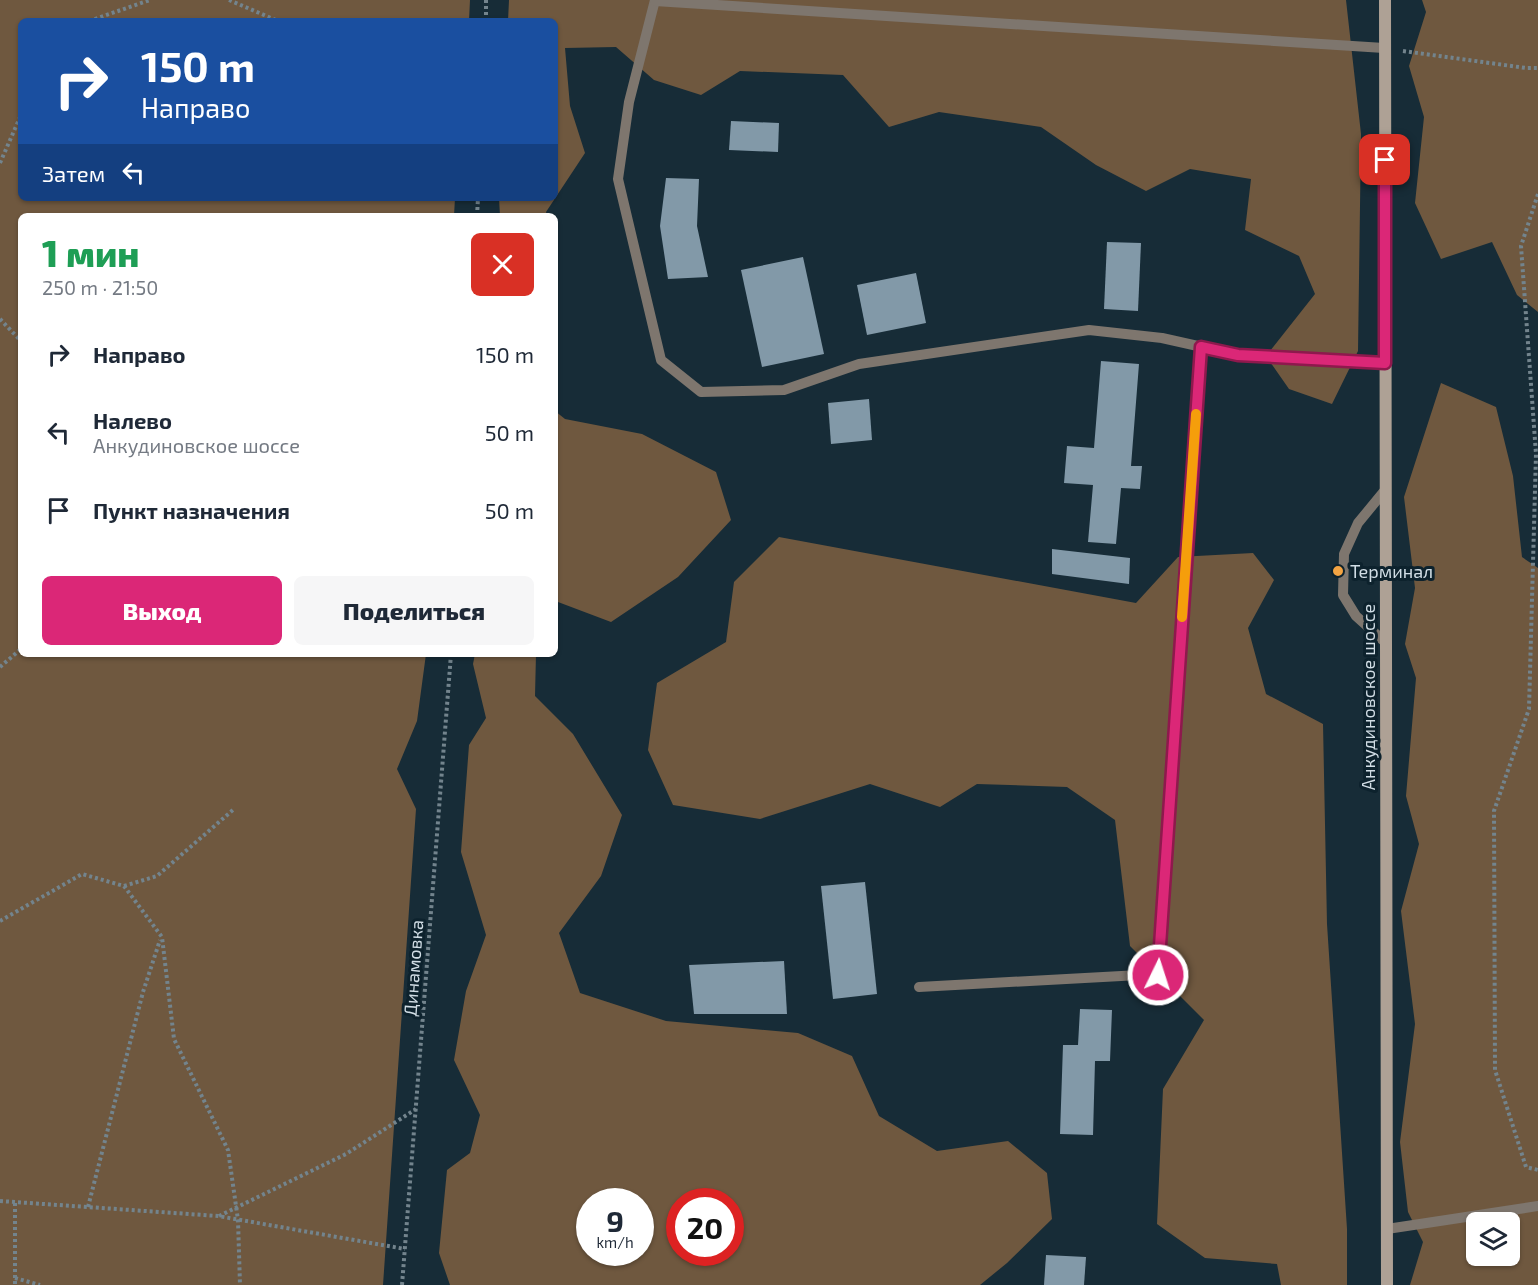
<!DOCTYPE html>
<html lang="ru">
<meta charset="utf-8">
<style>
body{margin:0;font-family:"Exo 2",sans-serif;background:#f6f6f7;color:#1f2937;height:100vh;display:flex;flex-direction:column;font-size:22px;white-space:nowrap}
*{box-sizing:border-box;margin:0}
p{font-size:20px;color:#747a83}
.icon{flex:none;width:33px;height:33px;fill:none;stroke:currentColor;stroke-width:2;stroke-linecap:round;stroke-linejoin:round}
.map{position:relative;flex:1;overflow:hidden}
.sheet{position:absolute;left:18px;top:213px;width:540px;height:444px;display:flex;flex-direction:column;background:#fff;border-radius:9px;box-shadow:0 2px 4px #0004}
.sheet>*{flex:none}
.guide{position:absolute;left:18px;top:18px;width:540px;height:183px;border-radius:9px;box-shadow:0 2px 4px #0004;background:#1a4fa0;color:#fff;overflow:hidden}
.fabs{position:absolute;left:1466px;top:1212px;display:grid;gap:12px}
.fabs a{display:grid;place-items:center;width:54px;height:54px;border-radius:9px;background:#fff;box-shadow:0 2px 4px #0004;font-size:30px}
.speed{position:absolute;left:576px;top:1188px;display:flex;gap:12px;font-size:30px;font-weight:700;text-align:center}
.speed>*{display:grid;place-content:center;width:78px;height:78px;border-radius:50%;background:#fff;box-shadow:0 2px 4px #0004;line-height:1}
.speed small{font-size:15px;font-weight:400}
.speed .limit{border:9px solid #d22;background:#fff;color:#111}
.pin{position:absolute;display:grid;place-items:center;width:51px;height:51px;color:#fff;margin:-26px;border-radius:12px;box-shadow:0 3px 9px #0006}
.me{position:absolute;width:66px;margin:-33px;rotate:4deg;stroke-linejoin:round;filter:drop-shadow(0 0 4px #0008)}
.turn{display:flex;align-items:center;gap:21px;height:126px;padding:0 24px;font-size:27px}
.turn .icon{width:78px;height:78px;stroke-width:2.5}
.turn b{display:block;font-size:42px;line-height:51px}
.then{display:flex;align-items:center;height:57px;padding:0 24px;background:#0003;gap:12px;font-size:22px}
.round{display:grid;place-items:center;flex:none;width:63px;height:63px;border-radius:9px;background:#f6f6f7}
.headline{display:flex;align-items:center;justify-content:space-between;height:102px;padding:0 24px}
h1{font-size:36px;font-weight:800;line-height:45px;color:#1e9e55}
.cta{display:flex;gap:12px;margin-top:auto;padding:12px 24px}
.cta a{flex:1;height:69px;border-radius:9px;background:#db2777;color:#fff;font-size:24px;font-weight:800;line-height:69px;text-align:center}
.cta a+a{background:#f6f6f7;color:#1f2937}
ul{padding:0;list-style:none}
li{display:flex;align-items:center;gap:18px;height:78px;padding:0 24px}
li div{flex:1}
li b{display:block;font-size:22px}
li em{font-style:normal}
.map>svg:first-child{display:block}
.forest{fill:#6f583f;fill-rule:evenodd}
.building{fill:#8299a8}
.lines{fill:none;stroke-linecap:round;stroke-linejoin:round}
.path{stroke:#73848d;stroke-width:4;stroke-dasharray:3 3;stroke-linecap:butt}
.lane{stroke:#7e766e;stroke-width:10}
.secondary{stroke:#aea195;stroke-width:12}
.route-casing{stroke:#8e194d;stroke-width:15}
.route{stroke:#db2777;stroke-width:10}
.slow{stroke:#f59e0b;stroke-width:10}
.poi-dot{fill:#f3a443;stroke:#0d222d;stroke-width:2}
.labels{text-anchor:middle;dominant-baseline:central;stroke-width:6;stroke-linejoin:round;paint-order:stroke}
.poi-label{font-size:18px;fill:#d1dde5;stroke:#0d222d;text-anchor:start}
.street-label{font-size:18px;fill:#d1dde5;stroke:#0d222d}
</style>
<div class="map">
<svg width="1538" height="1285" viewBox="0 0 1538 1285">
<rect width="100%" height="100%" fill="#172c37"/>
<g class="forest">
<polygon points="0,0 470,0 469,21 21,21 21,198 455,198 454,216 21,216 21,654 426,654 417,721 397,769 416,809 383,1285 0,1285"/>
<polygon points="509,0 1346,0 1361,134 1358,351 1332,404 1289,389 1266,356 1315,294 1299,256 1245,230 1251,179 1190,169 1146,191 1096,165 1041,127 939,112 889,127 843,75 740,71 701,95 654,80 616,47 565,48 570,106 585,153 546,212 547,216 500,216 499,198 555,198 555,21 508,21"/>
<polygon points="1422,0 1538,0 1538,312 1517,295 1492,242 1441,259 1415,203 1424,117 1409,66 1426,12"/>
<path d="M1441,383L1496,407L1513,476L1522,557L1538,568V1285H1410L1423,1242L1408,1212L1400,1142L1415,1024L1401,911L1419,844L1406,796L1416,678L1405,644L1415,588L1404,497ZM1476,1222H1509V1256H1476Z"/>
<polygon points="555,411 565,419 642,434 716,472 731,520 678,577 611,622 558,602 555,606"/>
<polygon points="779,537 1136,603 1178,557 1253,553 1274,580 1248,628 1266,694 1323,724 1327,924 1347,1229 1347,1285 1281,1285 1277,1264 1205,1258 1157,1224 1163,1089 1204,1020 1130,946 1115,820 1067,787 977,784 940,807 870,784 760,819 673,805 648,750 657,683 726,642 734,582"/>
<path d="M475,654H536L535,696L573,734L622,815L601,876L559,933L580,993L666,1021L798,1033L852,1056L879,1116L937,1151L1008,1141L1047,1173L1052,1219L1007,1263L980,1285H450L439,1253L447,1170L470,1153L480,1115L454,1060L466,991L486,935L461,852L469,745L486,718L473,664ZM590,1202H640V1252H590ZM680,1202H730V1252H680Z"/>
</g>
<g class="building">
<polygon points="731,121 779,123 778,152 729,150"/>
<polygon points="666,178 699,179 697,226 708,277 668,279 660,226"/>
<polygon points="1107,242 1141,243 1138,311 1104,309"/>
<polygon points="803,257 824,354 762,367 741,270"/>
<polygon points="916,273 926,323 867,335 857,285"/>
<polygon points="1101,361 1139,364 1131,466 1142,466 1140,489 1121,488 1116,544 1088,542 1093,485 1064,483 1067,446 1094,448"/>
<polygon points="869,399 872,440 831,444 828,403"/>
<polygon points="1052,549 1130,558 1129,584 1052,574"/>
<polygon points="865,882 877,994 833,999 821,886"/>
<polygon points="784,961 787,1014 694,1014 689,965"/>
<polygon points="1080,1009 1112,1010 1110,1061 1095,1061 1093,1135 1060,1134 1063,1045 1078,1045"/>
<polygon points="1046,1255 1086,1257 1084,1285 1044,1285"/>
</g>
<g class="lines">
<g class="path">
<polyline points="229,0 278,21"/>
<polyline points="89,21 150,0"/>
<polyline points="486,21 486,0"/>
<polyline points="1403,51 1526,68 1538,68"/>
<polyline points="0,163 21,115"/>
<polyline points="1538,194 1521,246 1536,454 1529,709 1494,811 1495,1070 1526,1167 1538,1170"/>
<polyline points="477,216 478,198"/>
<polyline points="0,319 21,341"/>
<polyline points="0,667 21,649"/>
<polyline points="124,886 157,876 234,809"/>
<polyline points="0,921 82,874 124,886 162,937 174,1039 228,1150 238,1220 240,1285"/>
<polyline points="0,1201 218,1216 405,1249"/>
<polyline points="15,1203 15,1285"/>
<polyline points="88,1207 143,992 160,940"/>
<polyline points="219,1216 346,1154 416,1109"/>
<polyline points="15,1278 40,1285"/>
<polyline points="402,1285 451,654"/>
</g>
<g class="lane">
<polyline points="655,0 629,102 618,179 661,360 701,392 784,390 859,364 1089,330 1162,338 1238,355 1385,363"/>
<polyline points="655,1 1384,48"/>
<polyline points="1386,489 1358,523 1344,554 1343,595 1356,616 1386,643"/>
<polyline points="919,987 1158,974 1201,347"/>
<polyline points="1387,1229 1538,1206"/>
</g>
<polyline class="secondary" points="1385,0 1387,1285"/>
</g>
<g class="lines">
<defs>
<polyline id="route" points="1158,975 1201,347 1238,355 1385,363 1385,160"/>
</defs>
<use href="#route" class="route-casing"/>
<use href="#route" class="route"/>
<polyline class="slow" points="1182,617 1196,414"/>
</g>
<circle class="poi-dot" cx="1338" cy="571" r="6"/>
<g class="labels">
<g class="poi-label">
<text x="1350" y="571">Терминал</text>
</g>
<g class="street-label">
<text transform="translate(1368 697) rotate(-90)">Анкудиновское шоссе</text>
<text transform="translate(413 968) rotate(-86)">Динамовка</text>
</g>
</g>
</svg>
<div class="fabs">
<a><svg class="icon" aria-label="layers" viewBox="0 0 24 24"><path d="M12 4l9 5-9 5-9-5zM3 14l9 5 9-5"/></svg></a>
</div>
<div class="speed"><div>9<small>km/h</small></div><div class="limit">20</div></div>
<div class="pin" style="left:1385px;top:160px;background:#d93025"><svg class="icon" aria-label="arrive" viewBox="0 0 24 24"><path d="M6 21V4h12l-3 4 3 4H6"/></svg></div>
<svg class="me" style="left:1158px;top:975px" viewBox="-20 -20 40 40"><circle r="17" fill="#db2777" stroke="#fff" stroke-width="3"/><path d="M0-11L8 9 0 5-8 9z" fill="#fff"/></svg>
<div class="guide">
<div class="turn"><svg class="icon" aria-label="right" viewBox="0 0 24 24"><path d="M7 20v-9h11M14 6l5 5-5 5"/></svg><div><b>150 m</b>Направо</div></div>
<div class="then">Затем<svg class="icon" aria-label="left" viewBox="0 0 24 24"><path d="M17 20v-9H6M10 6l-5 5 5 5"/></svg></div>
</div>
<section class="sheet">
<div class="headline"><div><h1>1 мин</h1><p>250 m · 21:50</p></div><a class="round" style="background:#d93025;color:#fff"><svg class="icon" aria-label="close" viewBox="0 0 24 24"><path d="M6 6l12 12M18 6L6 18"/></svg></a></div>
<ul>
<li><svg class="icon" aria-label="right" viewBox="0 0 24 24"><path d="M7 20v-9h11M14 6l5 5-5 5"/></svg><div><b>Направо</b></div><em>150 m</em></li>
<li><svg class="icon" aria-label="left" viewBox="0 0 24 24"><path d="M17 20v-9H6M10 6l-5 5 5 5"/></svg><div><b>Налево</b><p>Анкудиновское шоссе</p></div><em>50 m</em></li>
<li><svg class="icon" aria-label="arrive" viewBox="0 0 24 24"><path d="M6 21V4h12l-3 4 3 4H6"/></svg><div><b>Пункт назначения</b></div><em>50 m</em></li>
</ul>
<div class="cta"><a>Выход</a><a>Поделиться</a></div>
</section>
</div>
